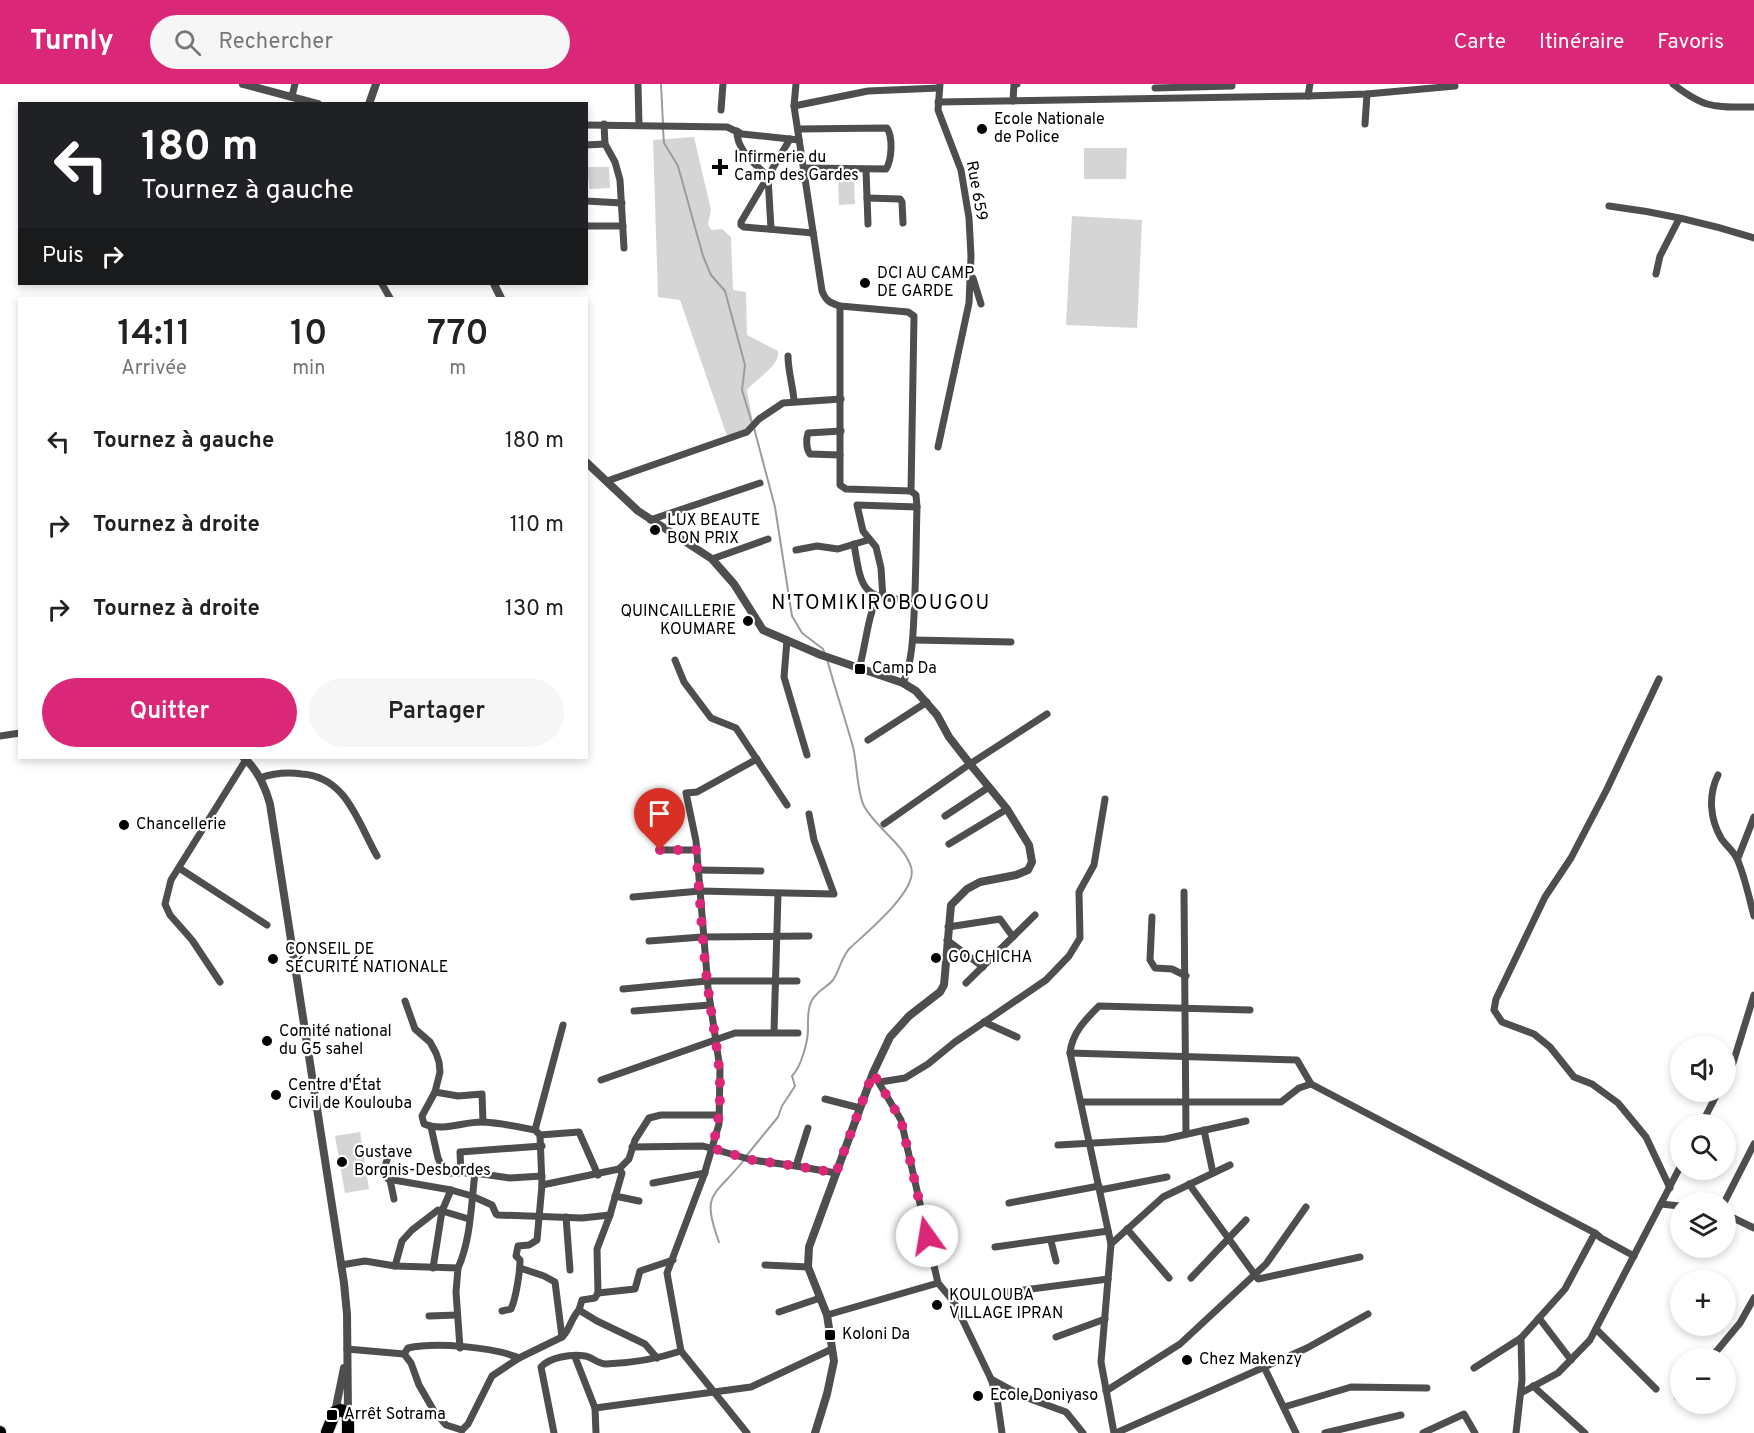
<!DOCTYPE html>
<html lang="fr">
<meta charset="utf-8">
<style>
body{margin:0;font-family:Overpass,sans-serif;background:#f6f6f6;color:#222;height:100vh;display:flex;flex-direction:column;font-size:22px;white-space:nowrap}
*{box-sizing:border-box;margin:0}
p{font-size:20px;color:#767676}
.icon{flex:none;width:33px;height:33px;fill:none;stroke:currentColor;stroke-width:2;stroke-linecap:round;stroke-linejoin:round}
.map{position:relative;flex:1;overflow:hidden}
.sheet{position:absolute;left:18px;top:213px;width:570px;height:462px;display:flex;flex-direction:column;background:#fff;border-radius:0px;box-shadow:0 3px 9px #0003}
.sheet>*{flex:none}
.guide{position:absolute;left:18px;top:18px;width:570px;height:183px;border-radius:0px;box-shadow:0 3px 9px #0003;background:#202124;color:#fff;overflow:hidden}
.controls{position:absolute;left:1670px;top:952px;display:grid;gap:12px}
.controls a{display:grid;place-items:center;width:66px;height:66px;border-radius:50%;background:#fff;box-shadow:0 3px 9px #0003;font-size:30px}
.pin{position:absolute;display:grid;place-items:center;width:51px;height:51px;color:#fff;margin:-62px -26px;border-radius:50% 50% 50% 0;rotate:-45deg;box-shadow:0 0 6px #0007}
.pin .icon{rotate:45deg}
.me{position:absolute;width:66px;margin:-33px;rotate:347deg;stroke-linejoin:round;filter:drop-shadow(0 0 4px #0008)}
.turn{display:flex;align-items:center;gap:21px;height:126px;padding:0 24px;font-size:27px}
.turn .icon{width:78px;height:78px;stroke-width:2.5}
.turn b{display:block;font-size:42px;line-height:51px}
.then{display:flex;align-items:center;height:57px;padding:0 24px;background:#0003;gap:12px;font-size:22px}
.eta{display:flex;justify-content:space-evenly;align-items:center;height:102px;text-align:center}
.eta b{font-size:36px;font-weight:600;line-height:42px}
.button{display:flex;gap:12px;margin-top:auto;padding:12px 24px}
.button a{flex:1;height:69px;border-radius:36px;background:#db2777;color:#fff;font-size:24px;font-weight:600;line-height:69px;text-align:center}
.button a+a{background:#f6f6f6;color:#222}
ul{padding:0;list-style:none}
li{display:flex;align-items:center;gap:18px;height:84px;padding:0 24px}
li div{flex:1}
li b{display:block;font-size:22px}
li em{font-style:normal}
header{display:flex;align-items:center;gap:36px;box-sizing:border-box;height:84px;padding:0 30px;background:#db2777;color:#fff}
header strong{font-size:28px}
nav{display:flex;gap:33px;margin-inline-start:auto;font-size:21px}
.search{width:420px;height:54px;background:#f6f6f6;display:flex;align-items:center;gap:15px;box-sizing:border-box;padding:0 21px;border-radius:33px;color:#767676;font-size:22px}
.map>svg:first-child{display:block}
.green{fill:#d5d5d5}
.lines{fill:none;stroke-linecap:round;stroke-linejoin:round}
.stream{stroke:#9c9c9c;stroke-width:2}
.trunk-casing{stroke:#dbdbdb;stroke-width:14}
.minor{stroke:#4e4e4e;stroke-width:7}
.tertiary{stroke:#4e4e4e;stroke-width:8}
.trunk{stroke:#000;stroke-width:12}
.route{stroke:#db2777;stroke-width:10;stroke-dasharray:0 18}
.poi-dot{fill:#000;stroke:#fff;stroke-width:2}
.labels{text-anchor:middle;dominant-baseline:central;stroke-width:4.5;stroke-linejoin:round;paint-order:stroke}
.poi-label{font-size:16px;fill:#000;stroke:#fff;text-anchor:start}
.street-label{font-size:16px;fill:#000;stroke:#fff}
.quarter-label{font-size:20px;letter-spacing:1.5px;fill:#000;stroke:#fff}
</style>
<header>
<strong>Turnly</strong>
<div class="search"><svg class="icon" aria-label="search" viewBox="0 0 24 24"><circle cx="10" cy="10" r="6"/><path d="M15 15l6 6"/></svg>Rechercher</div>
<nav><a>Carte</a><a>Itinéraire</a><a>Favoris</a></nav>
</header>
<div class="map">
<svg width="1754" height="1349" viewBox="0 0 1754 1349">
<rect width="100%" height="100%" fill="#fff"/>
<g class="green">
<path d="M694,53L711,126L708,140L711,146L722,145L731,153L733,206L746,208L747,251L778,267C780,282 757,294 747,306L753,338L747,348L728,355L680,216L658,213L653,56Z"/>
<polygon points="1084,64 1127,64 1126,95 1084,95"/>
<path d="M587,83H609L610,104L589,105C590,97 586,91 587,83Z"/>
<polygon points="854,93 855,120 839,121 838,94"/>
<polygon points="1072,132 1142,136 1137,244 1066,241"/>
<polygon points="360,1048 369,1105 345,1109 335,1052"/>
</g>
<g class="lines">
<g class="stream">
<polyline points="661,0 663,40"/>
<polyline points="663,45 664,59 678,82 703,172 711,191 725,207 745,281 742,306 752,339"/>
<polyline points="754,344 775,423 792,532 802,549 823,565 825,570"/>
<path d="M747,1071L778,1033L782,1022L795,1002L792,992C801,983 808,958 808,945C808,935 807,919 816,911C821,905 828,902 833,896C840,886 841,873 850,864C866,849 919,806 911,783C903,759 875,743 864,722C857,709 857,678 853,663C845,634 835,605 827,575"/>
<path d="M719,1158C700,1107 715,1113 744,1076"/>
</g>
<defs>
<g id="trunk">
<polyline points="0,1348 0,1349"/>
<polyline points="327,1348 335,1328 341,1326 348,1330 348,1349"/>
</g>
</defs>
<use href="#trunk" class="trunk-casing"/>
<g class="minor">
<polyline points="638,0 639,41"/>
<path d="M796,0L794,22L822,207C826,217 830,219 840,222V401L846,405L911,407"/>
<path d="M1673,0C1705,25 1714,23 1754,23"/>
<polyline points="1155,4 1232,2 1232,0"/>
<polyline points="292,12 295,0"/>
<polyline points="1308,12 1310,0"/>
<polyline points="1013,17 1014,0 1017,0"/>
<polyline points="938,18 1308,12 1367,10 1455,2"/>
<polyline points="794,22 868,7 939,4"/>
<polyline points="721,26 723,0"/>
<polyline points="604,40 605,60 615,78 620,96 624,164"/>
<polyline points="1365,40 1367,10"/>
<polyline points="586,41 727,43 742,50 799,56"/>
<path d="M798,45L887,44C893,53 892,76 886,85L804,84"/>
<path d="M737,47C736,66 756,80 768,93L771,145"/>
<polyline points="790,55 741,138 741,141 744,143 813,149"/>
<polyline points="586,61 605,60"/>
<polyline points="866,86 868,140"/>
<polyline points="867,114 900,115 902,118 903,139"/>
<polyline points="586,117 622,119"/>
<path d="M1609,122C1658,128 1707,139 1754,154"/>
<polyline points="586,142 623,142"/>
<polyline points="1656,190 1660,172 1679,135"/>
<polyline points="973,194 981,220"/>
<polyline points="382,200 390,214"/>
<path d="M840,222L908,228L914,232L911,407L916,411L917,423C916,459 916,495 914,531C913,554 912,578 903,599"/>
<path d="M788,272C788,287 793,302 794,317"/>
<polyline points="938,363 969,219 971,172 969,134 961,86 938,26 940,0"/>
<path d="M840,371L810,370C806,365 806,355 808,349L841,347"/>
<polyline points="607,397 747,348 759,335 783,319 841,315"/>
<polyline points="650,436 760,399"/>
<path d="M854,460C862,510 863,514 915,516"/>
<polyline points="796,466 817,462 838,465 868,456"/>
<polyline points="712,475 768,455"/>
<polyline points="883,515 881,484 876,463 863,447 857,421 917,423"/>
<polyline points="787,556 784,593 807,671"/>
<polyline points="913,556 1011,558"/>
<polyline points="675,576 684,598 711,634 736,644 787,721"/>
<path d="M859,585C866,561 867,534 878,512"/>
<polyline points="1659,595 1607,705 1571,774 1545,813 1496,915 1494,926 1502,938 1534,950 1550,963 1574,993 1592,1000 1618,1019 1646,1053 1670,1104"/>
<polyline points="0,652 20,649"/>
<polyline points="868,656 927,618"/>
<path d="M1718,691C1708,711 1710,735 1721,754C1726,762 1735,768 1738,777C1745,794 1749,813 1754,832"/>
<path d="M260,694C274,689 287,688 302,690C347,693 358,739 377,772"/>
<polyline points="945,732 989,703"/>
<polyline points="884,740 970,680 1047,630"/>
<polyline points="949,760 1007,725"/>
<polyline points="660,766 696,766"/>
<polyline points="1738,774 1754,733"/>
<polyline points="179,784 267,841"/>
<polyline points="698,786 761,787"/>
<polyline points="1184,808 1186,1050"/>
<polyline points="633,813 700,807 834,810 814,756 809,730"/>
<polyline points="1152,833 1150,876 1155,884 1172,885 1186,892"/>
<polyline points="948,843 1000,835 1013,853"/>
<polyline points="947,856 983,883"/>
<polyline points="649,857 702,853 809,852"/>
<polyline points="220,898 192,856 170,831 165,820 171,796 247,674"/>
<polyline points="966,899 1035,831"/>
<polyline points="623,905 707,897 797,897"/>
<path d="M405,917L415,945L430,958L436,969L439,978L440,988L435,1008L422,1032L424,1040C444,1048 464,1037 484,1038C501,1039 519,1043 535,1046L540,1051L579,1048L598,1091"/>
<polyline points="634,927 710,921"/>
<polyline points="984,938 1017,953"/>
<polyline points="774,948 778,810"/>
<polyline points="1070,969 1297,976 1311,1000"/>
<polyline points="873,989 901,1036 938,1199 954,1218 991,1295 997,1314 1002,1349"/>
<polyline points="1725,994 1733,979 1754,911"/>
<polyline points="601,996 735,949 798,949"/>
<polyline points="880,998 905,994 928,980 955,958 1046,896 1069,872 1080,854 1079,808 1094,781 1105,715"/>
<polyline points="435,1008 458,1012 482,1010 483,1038"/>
<polyline points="825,1015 860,1024"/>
<polyline points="1081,1018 1281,1018 1299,1004 1311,1000 1595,1149 1601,1154 1634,1172"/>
<polyline points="1701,1041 1718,1008"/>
<polyline points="431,1043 438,1074 445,1089 475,1089 510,1094 542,1092"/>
<polyline points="535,1046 563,941"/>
<polyline points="1204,1046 1213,1089"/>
<polyline points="1058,1061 1165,1055 1246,1037"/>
<polyline points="632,1063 703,1062 752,1076 796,1082 836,1089"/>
<polyline points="390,1067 385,1082 388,1095 451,1106 472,1112 492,1121 496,1130 498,1131 582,1134 610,1131"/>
<polyline points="796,1082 808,1044"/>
<polyline points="461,1089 460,1068 542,1062"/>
<polyline points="390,1096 394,1115"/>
<polyline points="653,1099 705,1089"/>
<polyline points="1189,1100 1258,1195 1360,1173"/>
<polyline points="542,1101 619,1085 629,1075 635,1056 649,1034 661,1031 719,1031"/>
<polyline points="1100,1106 1167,1093"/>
<polyline points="615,1112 639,1117"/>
<polyline points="1009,1119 1099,1102"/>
<polyline points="1724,1119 1754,1060"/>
<polyline points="1661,1120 1680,1122"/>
<polyline points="1725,1130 1754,1144"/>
<polyline points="566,1133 570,1186"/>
<polyline points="1127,1145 1169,1194"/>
<polyline points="1051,1157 1056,1177"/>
<polyline points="1111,1160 1163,1113 1230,1081"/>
<polyline points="995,1163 1108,1147"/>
<polyline points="341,1181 365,1177 395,1182 402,1157 412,1146 438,1126 442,1127 451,1106"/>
<polyline points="765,1181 808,1183"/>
<polyline points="395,1182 458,1184 456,1208 460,1264"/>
<polyline points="433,1184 442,1127 469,1135"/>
<path d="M458,1184C471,1155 471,1121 475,1089"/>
<polyline points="520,1184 544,1192 555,1198 562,1253"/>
<polyline points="1191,1194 1246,1136"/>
<polyline points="1008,1208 1108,1195"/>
<polyline points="598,1209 635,1205 640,1187 673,1176"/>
<polyline points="579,1226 582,1216 595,1214 598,1209 597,1165 610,1131 622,1089 619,1085"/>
<path d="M502,1227L511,1225C516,1214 520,1188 520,1176L516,1172L518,1162L529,1161L537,1156L542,1101L540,1051"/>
<polyline points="779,1228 820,1214"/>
<polyline points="827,1231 938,1199"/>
<polyline points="429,1232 457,1231"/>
<polyline points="1539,1234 1571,1276"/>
<polyline points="1596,1245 1656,1305"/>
<polyline points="1056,1253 1105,1235"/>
<polyline points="347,1265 404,1270 411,1279 419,1301 434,1327 446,1341 462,1346"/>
<path d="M404,1270L408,1264C435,1258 494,1263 519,1274"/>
<polyline points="575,1273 595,1324 596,1349"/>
<polyline points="1710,1275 1740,1239 1754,1214"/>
<polyline points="1264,1283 1296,1349"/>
<polyline points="1474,1284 1521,1254 1565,1205 1595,1149"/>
<polyline points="991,1295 1022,1312 1066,1328 1083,1349"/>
<polyline points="1533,1302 1585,1349"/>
<polyline points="1106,1307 1180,1260 1266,1180 1306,1123"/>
<polyline points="1521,1309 1558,1289 1590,1256 1680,1083"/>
<polyline points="1678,1313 1680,1310"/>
<polyline points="1284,1323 1351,1303 1427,1304"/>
<polyline points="595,1324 751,1303 832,1265"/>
<path d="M462,1346L468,1340L492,1292L519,1274L562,1253C570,1246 571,1234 579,1226L597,1237L645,1260L657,1274"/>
<path d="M554,1349L541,1283C550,1273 571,1270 585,1272C592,1273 598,1280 606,1280C631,1279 657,1275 681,1267"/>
<polyline points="747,1349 681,1267 667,1189 704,1091 719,1040 720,985 708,904 696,757 686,709 697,708 757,675"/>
<path d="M1114,1349L1101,1278L1111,1160L1070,969C1072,949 1085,936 1099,922L1250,926"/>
<polyline points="1116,1349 1307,1264 1368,1230"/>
<polyline points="1325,1349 1401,1331"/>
<polyline points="1423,1349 1464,1330 1475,1349"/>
<polyline points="1516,1349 1522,1296 1521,1254"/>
</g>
<g class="tertiary">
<polyline points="243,0 318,20"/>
<polyline points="369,20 376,0"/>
<polyline points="494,200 501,214"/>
<polyline points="586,378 638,427 712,475 734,500 763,546 821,571 903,599 916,607 937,631 949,653 970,680 1007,725 1029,761 1032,778 1028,786 1016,791 980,798 967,805 951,821 944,901 940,908 909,932 890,953 873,989 809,1163 808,1183 827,1231 834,1277 827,1310 815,1349"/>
<path d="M244,674C258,686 265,702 270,720L344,1199L347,1230L348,1330"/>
<polyline points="335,1328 344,1284"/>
</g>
<use href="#trunk" class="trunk"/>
</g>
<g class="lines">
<path class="route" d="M660,766H696C700,812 702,858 708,904C715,962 729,1005 712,1064L752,1076L796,1082L836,1089L873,989L901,1036L927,1152"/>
</g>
<g class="poi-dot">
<circle cx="982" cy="45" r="6"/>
<path d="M717 74h6v6h6v6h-6v6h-6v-6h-6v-6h6z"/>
<circle cx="865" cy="199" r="6"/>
<circle cx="655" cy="446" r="6"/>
<circle cx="748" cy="537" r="6"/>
<rect x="854" y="579" width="12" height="12" rx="3"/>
<circle cx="124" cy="741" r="6"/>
<circle cx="936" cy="874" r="6"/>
<circle cx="273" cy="875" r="6"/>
<circle cx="267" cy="957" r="6"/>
<circle cx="276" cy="1011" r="6"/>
<circle cx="342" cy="1078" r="6"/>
<circle cx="937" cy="1221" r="6"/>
<rect x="824" y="1245" width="12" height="12" rx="3"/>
<circle cx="1187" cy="1276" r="6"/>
<circle cx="978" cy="1312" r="6"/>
<rect x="326" y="1325" width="12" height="12" rx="3"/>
</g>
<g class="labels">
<g class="poi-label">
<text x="994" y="36">Ecole Nationale<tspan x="994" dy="18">de Police</tspan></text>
<text x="734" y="74">Infirmerie du<tspan x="734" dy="18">Camp des Gardes</tspan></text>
<text x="877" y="190">DCI AU CAMP<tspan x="877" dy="18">DE GARDE</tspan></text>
<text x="667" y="437">LUX BEAUTE<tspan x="667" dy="18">BON PRIX</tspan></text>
<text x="736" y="528" text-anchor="end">QUINCAILLERIE<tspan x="736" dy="18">KOUMARE</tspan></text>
<text x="872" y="585">Camp Da</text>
<text x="136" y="741">Chancellerie</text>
<text x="285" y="866">CONSEIL DE<tspan x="285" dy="18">SÉCURITÉ NATIONALE</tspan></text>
<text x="948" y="874">GO CHICHA</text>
<text x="279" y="948">Comité national<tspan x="279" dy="18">du G5 sahel</tspan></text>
<text x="288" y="1002">Centre d'État<tspan x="288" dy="18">Civil de Koulouba</tspan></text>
<text x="354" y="1069">Gustave<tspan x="354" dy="18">Borgnis-Desbordes</tspan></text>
<text x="949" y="1212">KOULOUBA<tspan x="949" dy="18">VILLAGE IPRAN</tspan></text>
<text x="842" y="1251">Koloni Da</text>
<text x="1199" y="1276">Chez Makenzy</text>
<text x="990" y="1312">Ecole Doniyaso</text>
<text x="344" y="1331">Arrêt Sotrama</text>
</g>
<g class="street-label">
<text transform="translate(976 107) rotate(80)">Rue 659</text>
</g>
<g class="quarter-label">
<text x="881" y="520">N'TOMIKIROBOUGOU</text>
</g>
</g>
</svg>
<div class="controls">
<a><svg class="icon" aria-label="sound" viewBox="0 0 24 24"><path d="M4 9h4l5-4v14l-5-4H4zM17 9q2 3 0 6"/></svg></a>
<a><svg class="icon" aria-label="search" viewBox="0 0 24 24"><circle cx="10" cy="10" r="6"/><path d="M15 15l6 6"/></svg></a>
<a><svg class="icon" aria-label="layers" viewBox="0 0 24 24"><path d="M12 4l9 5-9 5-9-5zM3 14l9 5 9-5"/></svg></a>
<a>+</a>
<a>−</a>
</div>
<div class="pin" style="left:660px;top:766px;background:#d93025"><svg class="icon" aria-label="arrive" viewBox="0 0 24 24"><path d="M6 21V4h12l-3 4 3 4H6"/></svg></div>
<svg class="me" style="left:927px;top:1152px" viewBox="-20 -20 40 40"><circle r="19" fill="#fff"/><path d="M0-13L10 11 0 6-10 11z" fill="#db2777"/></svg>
<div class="guide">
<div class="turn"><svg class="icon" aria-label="left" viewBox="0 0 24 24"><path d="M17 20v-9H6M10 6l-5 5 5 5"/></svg><div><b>180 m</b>Tournez à gauche</div></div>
<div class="then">Puis<svg class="icon" aria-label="right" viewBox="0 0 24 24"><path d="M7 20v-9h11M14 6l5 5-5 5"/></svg></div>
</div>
<section class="sheet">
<div class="eta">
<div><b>14:11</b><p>Arrivée</p></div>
<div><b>10</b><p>min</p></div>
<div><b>770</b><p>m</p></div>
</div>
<ul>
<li><svg class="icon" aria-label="left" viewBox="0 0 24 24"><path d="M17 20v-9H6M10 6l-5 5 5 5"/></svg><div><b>Tournez à gauche</b></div><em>180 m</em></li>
<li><svg class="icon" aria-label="right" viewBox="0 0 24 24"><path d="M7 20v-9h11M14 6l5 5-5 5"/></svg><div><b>Tournez à droite</b></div><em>110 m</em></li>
<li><svg class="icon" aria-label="right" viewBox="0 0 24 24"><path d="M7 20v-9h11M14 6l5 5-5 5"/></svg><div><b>Tournez à droite</b></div><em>130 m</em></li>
</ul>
<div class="button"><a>Quitter</a><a>Partager</a></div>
</section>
</div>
